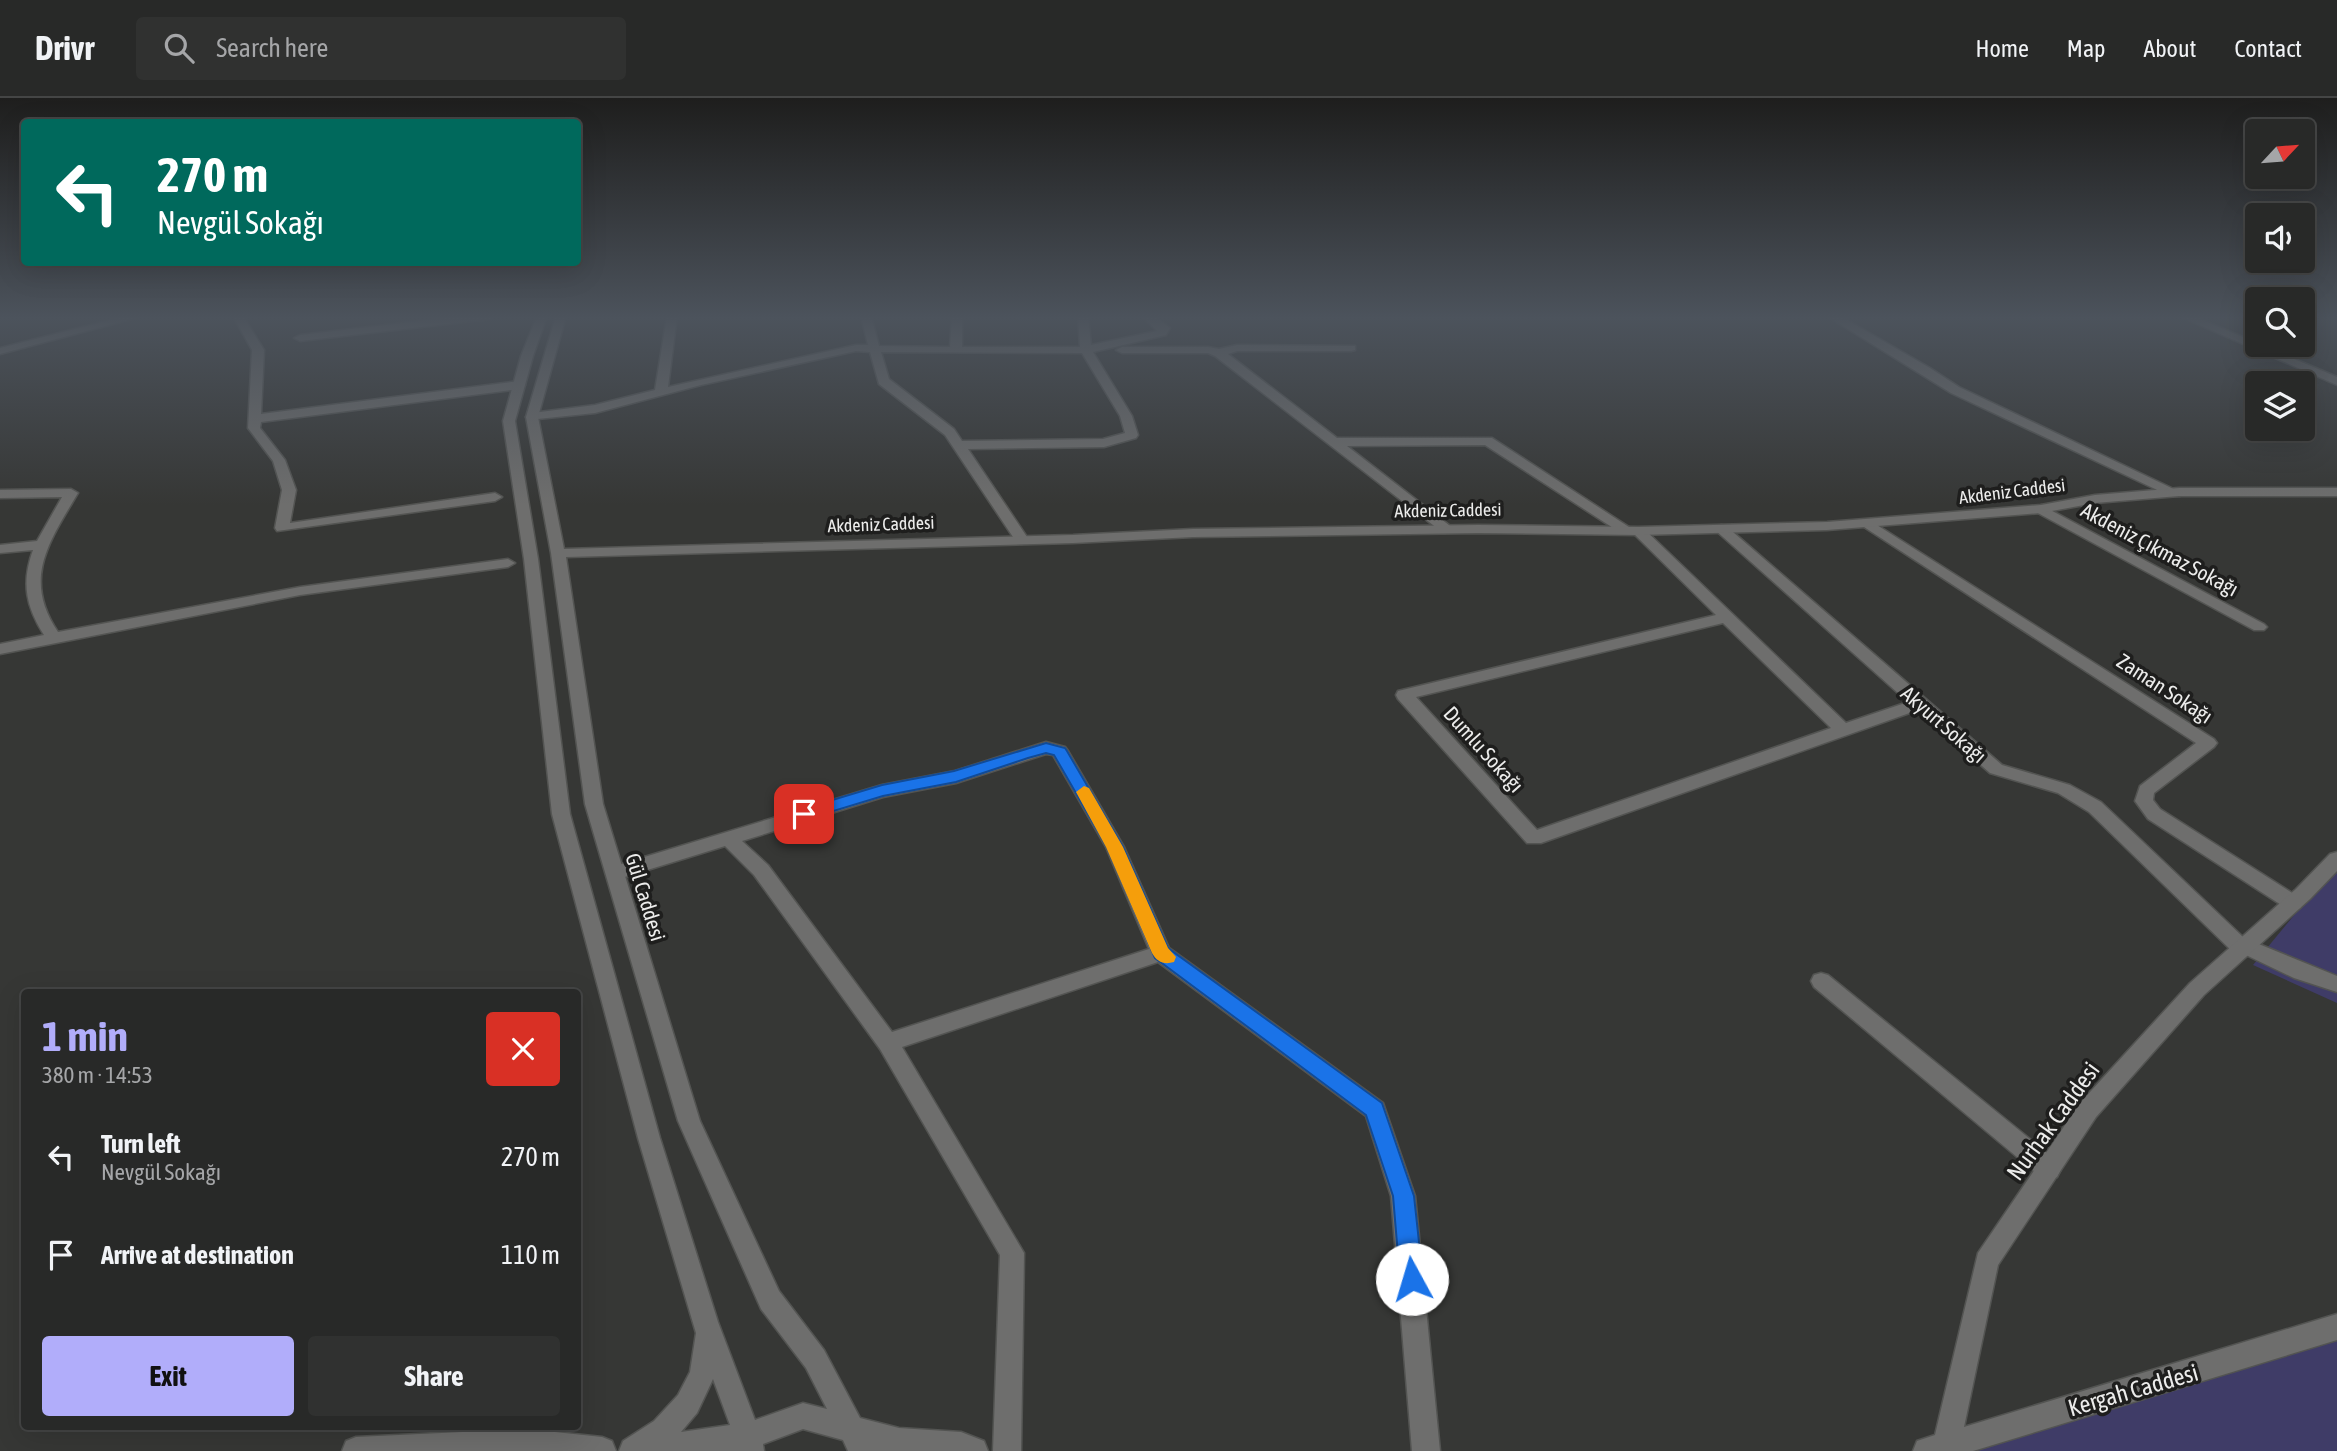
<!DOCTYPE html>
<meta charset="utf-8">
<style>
body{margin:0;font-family:"Asap Condensed",sans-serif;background:#303130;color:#f1f3f6;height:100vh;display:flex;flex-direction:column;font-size:26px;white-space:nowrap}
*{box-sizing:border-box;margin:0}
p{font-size:23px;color:#a5a6a8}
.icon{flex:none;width:38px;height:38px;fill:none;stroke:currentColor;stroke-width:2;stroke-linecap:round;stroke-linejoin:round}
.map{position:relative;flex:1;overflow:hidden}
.side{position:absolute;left:21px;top:891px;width:560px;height:441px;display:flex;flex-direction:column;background:#282928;border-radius:7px;box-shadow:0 7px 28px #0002,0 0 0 2px #444545}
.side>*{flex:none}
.banner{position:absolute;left:21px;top:21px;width:560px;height:147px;border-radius:7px;box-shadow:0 7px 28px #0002,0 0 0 2px #444545;background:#00695c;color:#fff;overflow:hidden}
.needle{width:46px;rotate:64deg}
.controls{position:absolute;left:2245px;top:21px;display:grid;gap:14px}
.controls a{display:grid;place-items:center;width:70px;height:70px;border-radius:7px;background:#282928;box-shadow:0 7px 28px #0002,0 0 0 2px #444545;font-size:35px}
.pin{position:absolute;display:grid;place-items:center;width:60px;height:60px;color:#fff;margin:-30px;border-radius:14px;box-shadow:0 4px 10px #0006}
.me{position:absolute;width:77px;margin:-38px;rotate:354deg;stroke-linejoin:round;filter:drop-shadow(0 0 5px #0008)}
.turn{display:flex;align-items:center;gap:24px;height:147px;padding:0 21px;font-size:32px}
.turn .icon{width:91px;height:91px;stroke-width:2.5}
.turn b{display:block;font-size:49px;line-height:60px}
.round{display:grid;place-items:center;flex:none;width:74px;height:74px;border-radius:7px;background:#303130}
.head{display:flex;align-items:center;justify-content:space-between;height:119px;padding:0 21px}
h1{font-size:42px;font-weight:700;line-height:52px;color:#b1adfa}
.action{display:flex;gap:14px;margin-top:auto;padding:14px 21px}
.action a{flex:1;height:80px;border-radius:7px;background:#b1adfa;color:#111;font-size:28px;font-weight:700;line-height:80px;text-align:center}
.action a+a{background:#303130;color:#f1f3f6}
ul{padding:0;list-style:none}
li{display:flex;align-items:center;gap:21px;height:98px;padding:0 21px}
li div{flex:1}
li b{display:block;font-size:26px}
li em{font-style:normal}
header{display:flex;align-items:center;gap:42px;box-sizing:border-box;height:98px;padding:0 35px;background:#282928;border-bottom:2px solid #444545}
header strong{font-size:33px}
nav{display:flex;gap:38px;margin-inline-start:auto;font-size:24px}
.search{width:490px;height:63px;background:#303130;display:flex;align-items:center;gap:18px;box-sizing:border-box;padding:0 24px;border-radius:7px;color:#a5a6a8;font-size:26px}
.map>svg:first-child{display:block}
.green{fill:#3f3c67}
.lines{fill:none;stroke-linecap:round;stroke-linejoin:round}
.minor-casing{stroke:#535452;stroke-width:3}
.tertiary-casing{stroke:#535452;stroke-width:3}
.minor{fill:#6e6e6d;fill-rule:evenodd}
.tertiary{fill:#6e6e6d;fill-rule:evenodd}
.route{fill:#1a73e8;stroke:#114b97;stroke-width:2}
.slow{fill:#f59e0b}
.labels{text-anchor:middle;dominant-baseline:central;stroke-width:7;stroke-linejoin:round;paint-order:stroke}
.far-street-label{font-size:18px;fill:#ececeb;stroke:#1e1e1d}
.street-label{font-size:21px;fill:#ececeb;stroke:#1e1e1d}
.near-street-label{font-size:24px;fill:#ececeb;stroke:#1e1e1d}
</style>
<header>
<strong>Drivr</strong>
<div class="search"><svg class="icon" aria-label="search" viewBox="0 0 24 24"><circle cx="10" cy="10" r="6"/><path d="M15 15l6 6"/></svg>Search here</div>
<nav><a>Home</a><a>Map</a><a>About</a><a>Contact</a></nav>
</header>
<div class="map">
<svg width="2337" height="1353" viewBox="0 0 2337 1353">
<rect width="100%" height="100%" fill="#363735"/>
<g class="green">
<polygon points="2337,765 2337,905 2253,867"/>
<polygon points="2337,1230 2337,1353 1935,1353"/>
</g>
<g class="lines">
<defs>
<g id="minor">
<polygon points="126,218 143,218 0,256 0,250"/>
<polygon points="233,218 243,218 264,252 261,316 519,283 525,287 519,291 261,324 260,330 285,362 296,392 290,425 495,395 502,399 495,403 277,433 275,430 282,392 273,363 248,330 252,252"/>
<polygon points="463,218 495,218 490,221 300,243 294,240 300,237"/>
<path d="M667,218H677L668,289L856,247H868L861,218H871L879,248L950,249L952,218H962V249H1080L1078,218H1088L1091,247L1157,233L1142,218H1154L1170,230L1166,237L1093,254L1132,318L1138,337L1136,340L1104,349L968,351L1029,442L1022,446L1017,445L945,337L879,286L870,254L856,253L701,287L595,315L528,322L526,319L532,315L595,307L655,292ZM881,254L1082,255L1120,318L1125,335L1103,341L962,343L954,331L889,281Z"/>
<polygon points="1827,218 1840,218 1930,270 1959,289 2182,395 2180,398 2170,398 1951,295"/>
<polygon points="2179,218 2193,218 2337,279 2337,287"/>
<path d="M1237,247L1355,248V252L1351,253H1237L1228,256L1337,340H1492L1632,431L1643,430L1846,625L1908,604L1714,431L1721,427L1726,428L2002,667L2070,687L2101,704L2244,840L2337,878V894L2294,880L2246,857L2235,856L2089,714L2058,695L1990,675L1918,612L1541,745H1527L1398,601L1396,597L1398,593L1716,517L1632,434L1621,435L1485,347L1347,348L1454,431L1447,435L1442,434L1215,258L1208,255H1122L1116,252L1122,249H1208L1219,251ZM1723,525L1831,630L1537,732L1416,599Z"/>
<path d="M71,391L78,395C49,444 22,481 58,534L300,489L508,461L515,465L508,469L300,497L0,556V546L44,537C26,509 21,485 33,452L0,455V447L37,443L62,399L0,400V392Z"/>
<polygon points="2041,407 2264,526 2267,529 2264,532 2254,532 2036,414 2034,411"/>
<polygon points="1869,422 2214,641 2217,645 2214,649 2154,695 2153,702 2160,711 2300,800 2303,805 2300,810 2293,812 2286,810 2148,721 2135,703 2140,688 2196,645 1864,429 1862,426"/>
<path d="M1046,644L1065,649L1068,653L1124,749L1169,850L1383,1005L1415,1098L1440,1353H1412L1391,1098L1366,1018L1158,864L902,949L1024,1155L1021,1353H993L1000,1157L880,951L754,777L725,748L615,782L608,780L606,775L608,770L882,687L955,673ZM1046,656L1053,657L1106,749L1149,851L892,934L768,767L742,743L883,699L956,685Z"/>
<polygon points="1821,875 1828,877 2057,1063 2061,1071 2057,1079 2049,1082 2041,1079 1814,889 1811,883 1814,877"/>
</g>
<g id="tertiary">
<path d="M537,218H547L533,258L515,323L538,461L570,716L660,1040L718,1224L755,1322L803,1305L827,1311L806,1270L761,1211L678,1023L585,706L551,455L526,319L556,218H566L538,319L564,451L1073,437L1193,431L1478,427L1638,429L1827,424L2041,407L2095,397L2179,390H2337V398H2179L2095,405L2041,415L1827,432L1638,437L1478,435L1193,439L1073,445L566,459L603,706L700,1023L779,1193L824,1252L860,1320L899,1330L961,1334L984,1343L988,1353H848L843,1342L803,1331L763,1346L764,1353H619L623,1343L654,1323L678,1297L690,1274L696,1235L638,1040L552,716L524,461L503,323L521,258ZM713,1281L730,1327L681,1334L697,1315Z"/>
<polygon points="2337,754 2337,773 2310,801 2204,897 2096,1019 1998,1167 1964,1329 2337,1216 2337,1242 1973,1353 1913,1353 1917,1343 1935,1337 1978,1155 2080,1005 2190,885 2296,791 2330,756"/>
<polygon points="527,1331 602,1339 612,1343 616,1353 342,1353 346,1343 356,1339"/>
</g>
</defs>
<use href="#minor" class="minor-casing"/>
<use href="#tertiary" class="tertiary-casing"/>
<use href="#minor" class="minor"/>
<use href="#tertiary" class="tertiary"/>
</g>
<linearGradient id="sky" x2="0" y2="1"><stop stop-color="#1e1e1d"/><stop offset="0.54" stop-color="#4c535c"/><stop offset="1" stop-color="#4c535c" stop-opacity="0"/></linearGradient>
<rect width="2337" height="407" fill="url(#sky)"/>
<polygon class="route" points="1046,645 1065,650 1067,653 1123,749 1168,850 1382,1005 1414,1098 1423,1181 1420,1188 1412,1192 1404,1188 1400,1181 1393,1098 1366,1017 1155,860 1107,749 1054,657 1046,655 1028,660 956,684 883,698 804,722 796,716 799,712 882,687 954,673"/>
<path class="slow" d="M1084,688L1089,690L1123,749L1168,850L1176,859L1174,864C1164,867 1157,864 1152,855L1106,749L1076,694Z"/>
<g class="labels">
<g class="far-street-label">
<text transform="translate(2012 393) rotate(-7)">Akdeniz Caddesi</text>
<text transform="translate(1448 412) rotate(-1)">Akdeniz Caddesi</text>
<text transform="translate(881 426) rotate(-2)">Akdeniz Caddesi</text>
</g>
<g class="street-label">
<text transform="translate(2160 451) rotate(28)">Akdeniz Çıkmaz Sokağı</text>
<text transform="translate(2165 590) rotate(33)">Zaman Sokağı</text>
<text transform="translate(1944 626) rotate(41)">Akyurt Sokağı</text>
<text transform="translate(1484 651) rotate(48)">Dumlu Sokağı</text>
<text transform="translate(646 799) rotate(73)">Gül Caddesi</text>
</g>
<g class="near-street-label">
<text transform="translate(2053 1023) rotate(-54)">Nurhak Caddesi</text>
<text transform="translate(2133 1292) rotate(-16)">Kergah Caddesi</text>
</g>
</g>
</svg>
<div class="controls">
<a><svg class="needle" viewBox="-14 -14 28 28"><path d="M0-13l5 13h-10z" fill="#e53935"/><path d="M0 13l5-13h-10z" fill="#a5a6a8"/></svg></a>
<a><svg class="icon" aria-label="sound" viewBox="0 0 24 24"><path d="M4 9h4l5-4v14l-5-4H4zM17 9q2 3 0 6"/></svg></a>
<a><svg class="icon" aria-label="search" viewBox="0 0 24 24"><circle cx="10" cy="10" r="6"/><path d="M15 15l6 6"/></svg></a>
<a><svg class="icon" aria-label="layers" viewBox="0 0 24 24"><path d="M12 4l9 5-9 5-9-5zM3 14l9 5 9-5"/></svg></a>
</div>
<div class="pin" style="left:804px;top:716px;background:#d93025"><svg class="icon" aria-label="arrive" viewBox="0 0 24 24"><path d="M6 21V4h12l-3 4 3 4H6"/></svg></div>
<svg class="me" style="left:1412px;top:1181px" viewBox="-20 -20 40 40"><circle r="19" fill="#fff"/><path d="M0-13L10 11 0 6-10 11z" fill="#1a73e8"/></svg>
<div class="banner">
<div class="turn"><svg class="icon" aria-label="left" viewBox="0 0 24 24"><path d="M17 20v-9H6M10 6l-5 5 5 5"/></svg><div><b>270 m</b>Nevgül Sokağı</div></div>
</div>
<section class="side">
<div class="head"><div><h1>1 min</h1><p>380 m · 14:53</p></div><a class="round" style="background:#d93025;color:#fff"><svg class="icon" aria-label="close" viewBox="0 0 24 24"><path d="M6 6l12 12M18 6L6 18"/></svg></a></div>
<ul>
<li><svg class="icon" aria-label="left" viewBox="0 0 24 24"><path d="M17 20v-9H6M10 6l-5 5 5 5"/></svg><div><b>Turn left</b><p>Nevgül Sokağı</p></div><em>270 m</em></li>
<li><svg class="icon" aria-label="arrive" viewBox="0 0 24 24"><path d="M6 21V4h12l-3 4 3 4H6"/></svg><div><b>Arrive at destination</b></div><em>110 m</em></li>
</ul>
<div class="action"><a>Exit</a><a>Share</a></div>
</section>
</div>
